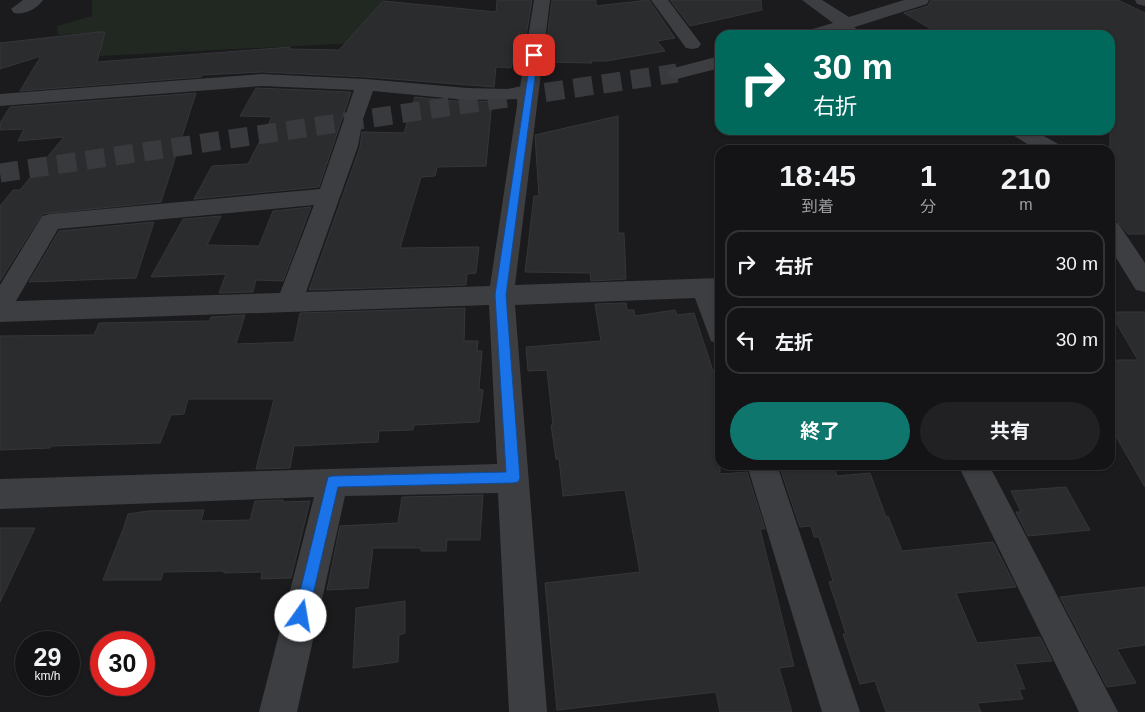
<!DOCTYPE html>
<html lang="ja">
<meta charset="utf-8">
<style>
body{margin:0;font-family:Arial,"Noto Sans JP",sans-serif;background:#212123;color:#f1f3f6;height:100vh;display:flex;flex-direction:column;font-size:19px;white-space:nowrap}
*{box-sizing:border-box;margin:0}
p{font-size:16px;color:#9d9ea1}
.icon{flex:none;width:28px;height:28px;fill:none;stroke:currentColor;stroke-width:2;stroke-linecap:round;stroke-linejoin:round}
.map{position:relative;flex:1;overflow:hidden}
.sheet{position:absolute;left:715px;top:145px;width:400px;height:325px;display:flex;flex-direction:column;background:#141416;border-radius:15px;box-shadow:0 1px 4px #0004,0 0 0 1px #333335}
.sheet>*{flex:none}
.guide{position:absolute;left:715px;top:30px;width:400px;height:105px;border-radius:15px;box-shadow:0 1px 4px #0004,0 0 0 1px #333335;background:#00695c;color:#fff;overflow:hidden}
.speed{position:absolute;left:15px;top:631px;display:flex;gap:10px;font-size:25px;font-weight:700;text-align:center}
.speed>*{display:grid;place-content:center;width:65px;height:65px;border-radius:50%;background:#141416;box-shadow:0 1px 4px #0004,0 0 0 1px #333335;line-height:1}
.speed small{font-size:12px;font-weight:400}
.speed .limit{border:8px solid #d22;background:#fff;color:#111}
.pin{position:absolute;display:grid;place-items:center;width:42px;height:42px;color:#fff;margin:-21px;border-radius:10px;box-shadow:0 2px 8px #0006}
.me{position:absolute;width:55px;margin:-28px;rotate:13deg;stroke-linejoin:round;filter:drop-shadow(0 0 4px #0008)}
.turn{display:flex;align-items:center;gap:18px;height:105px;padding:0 15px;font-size:22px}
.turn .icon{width:65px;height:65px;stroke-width:2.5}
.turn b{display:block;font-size:35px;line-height:42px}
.eta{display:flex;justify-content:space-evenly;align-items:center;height:85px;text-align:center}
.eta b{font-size:30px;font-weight:700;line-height:35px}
.action{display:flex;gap:10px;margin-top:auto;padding:10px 15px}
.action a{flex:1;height:58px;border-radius:30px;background:#0f766e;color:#fff;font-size:20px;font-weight:700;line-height:58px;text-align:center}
.action a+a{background:#212123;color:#f1f3f6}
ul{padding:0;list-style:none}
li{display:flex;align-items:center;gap:15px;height:68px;margin:0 10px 8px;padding:0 5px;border:2px solid #333335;border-radius:15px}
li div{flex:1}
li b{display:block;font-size:19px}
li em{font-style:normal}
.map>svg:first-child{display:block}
.green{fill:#212821}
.building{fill:#2b2c2e;stroke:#353639}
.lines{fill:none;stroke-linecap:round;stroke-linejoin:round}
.tertiary-tunnel{stroke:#383a3d;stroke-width:19;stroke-dasharray:19 10;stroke-linecap:butt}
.minor{fill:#3c3e42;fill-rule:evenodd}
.tertiary{fill:#3c3e42;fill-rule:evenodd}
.route{fill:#1a73e8;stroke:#114b97}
</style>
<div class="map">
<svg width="1145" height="712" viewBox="0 0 1145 712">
<rect width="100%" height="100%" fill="#1b1b1d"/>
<polygon class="green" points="92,0 384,0 355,43 100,56 103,32 58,35 57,26 92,16"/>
<g class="building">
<polygon points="497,0 532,0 525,43 519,33 511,68 496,67 494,87 366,77 262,72 202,75 201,77 20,91 41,56 0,69 0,43 98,32 105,32 97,62 290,47 289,49 339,50 383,1 496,12"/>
<polygon points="552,0 596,0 596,6 649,0 675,38 657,41 665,51 606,61 591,61 592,63 544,62"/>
<polygon points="670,0 761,0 762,10 690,26"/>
<polygon points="931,0 1118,0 1145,13 1145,234 1128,234 1110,212 1110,35 941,35 904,13 928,6"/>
<polygon points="256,88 351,92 319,187 194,199 212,166 248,164 272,117 240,116"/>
<polygon points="196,93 161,202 42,214 0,281 0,206 13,190 20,190 64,137 18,141 24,129 0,130 0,123 10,107"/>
<polygon points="415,97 467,102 492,101 486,166 437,167 435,176 421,177 400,248 479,247 476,273 467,274 466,285 309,290 360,147 362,132 404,133"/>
<polygon points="618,116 618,233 624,233 626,279 591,281 590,273 525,272 534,196 539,196 535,135"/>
<polygon points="311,207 283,281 256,280 253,292 219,293 226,274 151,277 183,219 221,216 207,245 259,246 273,211"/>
<polygon points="154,222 136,278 29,282 59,231"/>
<polygon points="626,303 627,310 634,310 635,316 675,310 677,315 694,313 713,371 720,370 720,474 747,472 765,529 760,529 794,666 779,668 792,712 720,712 716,692 557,710 545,583 640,572 625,490 563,496 559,459 556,459 551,425 553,425 547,370 528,371 526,347 601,341 595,304"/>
<polygon points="465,308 464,341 478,341 477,351 482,351 479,389 483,390 479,422 414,425 413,430 379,431 378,442 294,446 290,468 256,469 274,399 188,399 184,414 171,415 160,443 51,446 50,448 0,450 0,336 94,335 99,323 209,321 211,317 245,315 236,344 294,342 300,313"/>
<polygon points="1110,312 1145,312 1145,487 1110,426 1110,360 1138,360"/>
<polygon points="779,465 833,465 837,476 870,473 886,517 888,516 902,551 993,542 1016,587 956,593 977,643 1040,637 1052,661 1015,664 1025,689 1019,689 1023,699 977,703 981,712 886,712 875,681 860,684 843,634 846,634 829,582 833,581 819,537 814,537 811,526 800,527"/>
<polygon points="1066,487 1090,530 1028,536 1016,512 1021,512 1011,491"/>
<polygon points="483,495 480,540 447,540 446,551 421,551 421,548 373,548 368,588 327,590 340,526 398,523 402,497"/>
<polygon points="283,500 283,502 310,501 291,578 261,579 262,572 224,573 224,571 163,572 161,580 103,580 124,527 128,514 148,511 204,510 201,521 250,520 255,501"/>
<polygon points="0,528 35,528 0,602"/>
<polygon points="1145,587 1145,645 1117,649 1136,683 1107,687 1060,597"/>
<polygon points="405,601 405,633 399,635 398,662 353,668 356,608"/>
</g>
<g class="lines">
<polyline class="tertiary-tunnel" points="0,173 677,73"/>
<g class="minor">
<path d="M23,0H43C37,9 24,15 14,13L11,9Z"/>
<path d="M534,0H550L515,285L720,278V345L711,341L695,298L515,305L547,712H509L498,493L345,496L297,712H259L314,497L0,509V479L497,464L489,305L0,322V285L42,216L50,214L320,189L354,90L262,86L0,106V94L262,74L366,79L467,88L507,89L520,87ZM373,91L467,100L518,99L490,286L306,292L358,146L363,119ZM314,205L280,293L16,301L58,229Z"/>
<polygon points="651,0 668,0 701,44 698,48 692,49 686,48"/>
<polygon points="1135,0 1145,0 1145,6 1137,4"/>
<polygon points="842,21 848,22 864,35 843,35 833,26 836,22"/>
<polygon points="1008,130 1033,130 1060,145 1063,150 1037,150 1011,134"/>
<polygon points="1110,221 1118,223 1145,263 1145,292 1136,290 1110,248"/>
<polygon points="747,465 777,465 860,712 822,712"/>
<polygon points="958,465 989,465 1118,712 1079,712"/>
</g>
<g class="tertiary">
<polygon points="802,0 822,0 849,17 904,0 929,0 927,4 830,35 803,35 806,31 833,23"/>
<polygon points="720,56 720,68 677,79 670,77 667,73 670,69"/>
</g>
</g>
<polygon class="route" points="534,53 538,55 506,295 520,478 518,482 513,483 338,487 308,616 306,621 301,623 296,621 294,616 328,477 333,476 506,472 495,295 531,55"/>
</svg>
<div class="speed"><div>29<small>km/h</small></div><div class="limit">30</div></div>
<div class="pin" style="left:534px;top:55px;background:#d93025"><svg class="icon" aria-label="arrive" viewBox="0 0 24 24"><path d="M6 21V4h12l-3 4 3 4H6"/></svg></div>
<svg class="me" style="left:301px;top:616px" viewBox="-20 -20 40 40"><circle r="19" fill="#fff"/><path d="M0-13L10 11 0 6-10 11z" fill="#1a73e8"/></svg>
<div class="guide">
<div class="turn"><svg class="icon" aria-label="right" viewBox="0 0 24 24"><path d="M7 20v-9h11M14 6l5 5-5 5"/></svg><div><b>30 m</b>右折</div></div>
</div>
<section class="sheet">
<div class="eta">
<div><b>18:45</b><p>到着</p></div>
<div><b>1</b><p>分</p></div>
<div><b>210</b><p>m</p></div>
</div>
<ul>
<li><svg class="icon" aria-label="right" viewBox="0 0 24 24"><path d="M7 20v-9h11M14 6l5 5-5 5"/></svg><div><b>右折</b></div><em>30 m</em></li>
<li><svg class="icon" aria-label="left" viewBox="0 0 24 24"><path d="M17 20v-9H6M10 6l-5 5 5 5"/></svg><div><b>左折</b></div><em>30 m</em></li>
</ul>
<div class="action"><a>終了</a><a>共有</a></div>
</section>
</div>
